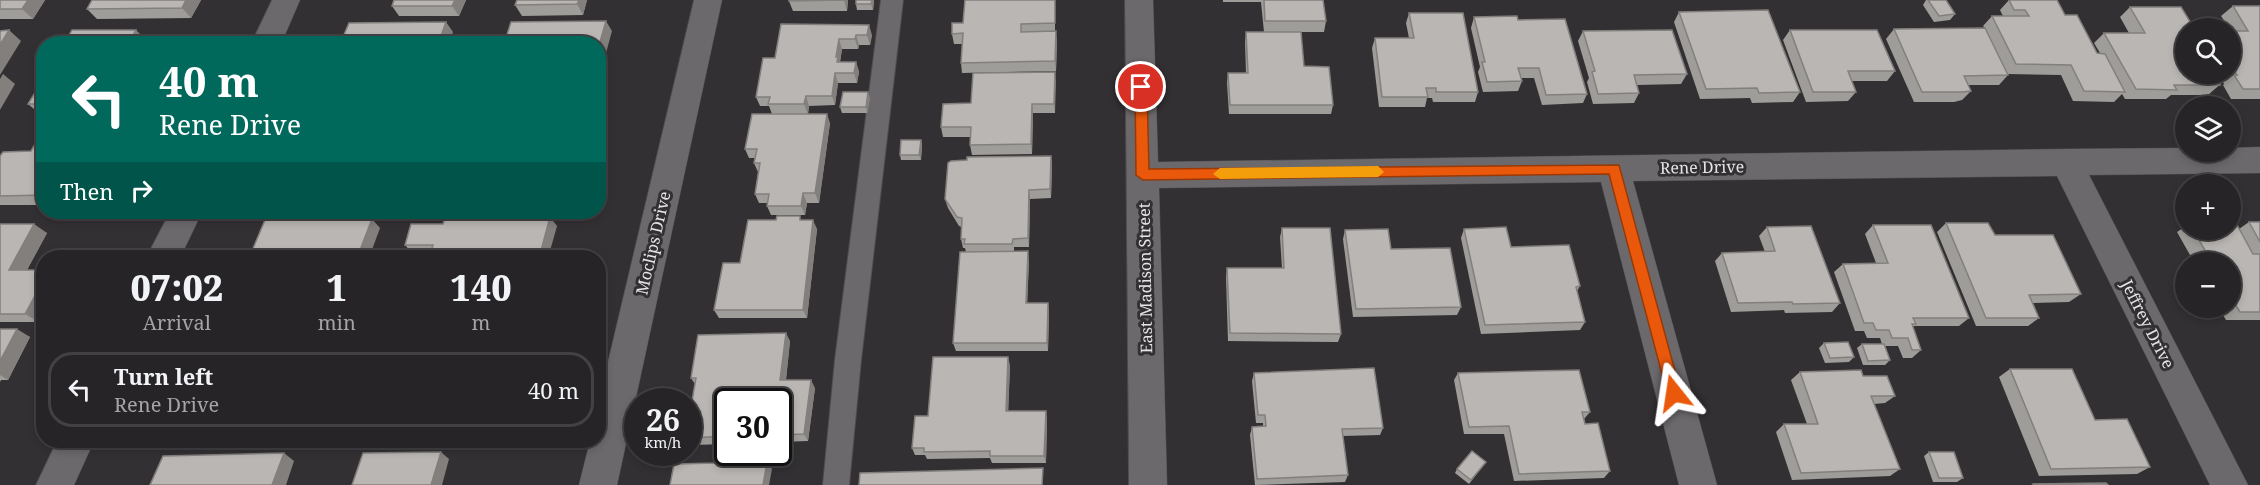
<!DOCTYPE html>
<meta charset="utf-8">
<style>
body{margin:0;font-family:"Noto Serif",serif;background:#323032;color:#f1f3f6;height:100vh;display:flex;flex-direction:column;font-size:22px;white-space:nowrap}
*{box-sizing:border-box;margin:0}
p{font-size:20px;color:#a4a4a7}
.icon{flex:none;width:33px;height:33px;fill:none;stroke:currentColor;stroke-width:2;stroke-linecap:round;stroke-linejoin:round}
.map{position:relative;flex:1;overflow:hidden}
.sheet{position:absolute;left:36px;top:250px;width:570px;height:198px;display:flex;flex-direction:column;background:#262426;border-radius:24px;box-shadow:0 3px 9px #0003,0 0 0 2px #424143}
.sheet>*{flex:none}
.guide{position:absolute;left:36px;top:36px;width:570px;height:183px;border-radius:24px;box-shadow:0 3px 9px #0003,0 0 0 2px #424143;background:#00695c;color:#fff;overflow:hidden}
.tools{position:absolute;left:2175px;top:18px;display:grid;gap:12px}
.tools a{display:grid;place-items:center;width:66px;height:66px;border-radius:50%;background:#262426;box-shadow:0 3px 9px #0003,0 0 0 2px #424143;font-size:30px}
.speed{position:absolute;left:624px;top:388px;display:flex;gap:12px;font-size:30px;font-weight:700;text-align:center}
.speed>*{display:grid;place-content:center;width:78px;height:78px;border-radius:50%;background:#262426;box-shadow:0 3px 9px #0003,0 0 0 2px #424143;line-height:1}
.speed small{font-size:15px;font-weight:400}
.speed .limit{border:3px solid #111;border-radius:9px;background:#fff;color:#111}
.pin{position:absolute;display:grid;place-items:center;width:51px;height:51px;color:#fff;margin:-26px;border:3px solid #fff;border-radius:50%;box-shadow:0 2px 6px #0007}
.me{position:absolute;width:66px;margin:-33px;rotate:345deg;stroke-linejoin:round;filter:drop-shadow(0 0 4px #0008)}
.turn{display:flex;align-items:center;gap:21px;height:126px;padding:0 24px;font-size:27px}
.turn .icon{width:78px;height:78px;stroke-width:2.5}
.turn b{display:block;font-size:42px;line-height:51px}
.then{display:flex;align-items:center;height:57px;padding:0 24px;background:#0003;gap:12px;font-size:22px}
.eta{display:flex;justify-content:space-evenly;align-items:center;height:102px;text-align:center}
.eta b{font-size:36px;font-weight:800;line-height:42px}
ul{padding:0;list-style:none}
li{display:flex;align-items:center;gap:18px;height:75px;margin:0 12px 9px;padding:0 12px;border:3px solid #424143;border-radius:24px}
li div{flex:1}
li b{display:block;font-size:22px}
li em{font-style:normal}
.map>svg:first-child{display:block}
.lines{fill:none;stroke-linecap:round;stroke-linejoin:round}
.lane-casing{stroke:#504d50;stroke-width:2}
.street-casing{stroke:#504d50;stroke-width:1}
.lane{fill:#6c696c;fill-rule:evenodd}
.street{fill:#6c696c;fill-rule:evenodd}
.wall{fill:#9f9d9a}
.shaded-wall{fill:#827f7d}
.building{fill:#b9b6b3;stroke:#827f7d;stroke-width:1.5}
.route{fill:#ea580c;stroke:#983908;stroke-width:1.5}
.slow{fill:#f59e0b}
.labels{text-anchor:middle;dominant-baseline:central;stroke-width:6;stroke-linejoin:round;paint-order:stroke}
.street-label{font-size:16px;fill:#e6e4e6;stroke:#333033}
</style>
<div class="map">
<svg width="2260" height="485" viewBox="0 0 2260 485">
<rect width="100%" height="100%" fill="#333033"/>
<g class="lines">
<defs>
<polygon id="lane" points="881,0 903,0 861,360 849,485 823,485 835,360"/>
<g id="street">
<polygon points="272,0 300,0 281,44 251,44"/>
<polygon points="694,0 722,0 617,485 579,485 590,441 598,441 598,404"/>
<polygon points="1125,0 1153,0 1158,162 2066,149 2186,148 2186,152 2230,152 2230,148 2260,147 2260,173 2089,175 2248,485 2210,485 2057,176 1633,181 1717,485 1679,485 1601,182 1159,188 1167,485 1129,485"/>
<polygon points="170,212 202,212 180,258 146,258"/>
<polygon points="57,441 94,441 74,485 36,485"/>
</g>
</defs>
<use href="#lane" class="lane-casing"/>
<use href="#street" class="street-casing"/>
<use href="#lane" class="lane"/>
<use href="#street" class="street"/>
</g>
<g class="wall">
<polygon points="0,0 45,0 33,19 0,19"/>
<polygon points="92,0 201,0 191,18 97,19 87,9"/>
<polygon points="394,0 466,0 459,16 399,16 392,6"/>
<polygon points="587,0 583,15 522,16 515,5"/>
<polygon points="848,0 847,11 793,11 789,1"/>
<polygon points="856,0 874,0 873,10 857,10 856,4"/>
<polygon points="965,0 1055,0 1055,31 1057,41 1056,71 962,73 961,63 962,44 954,44 952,34 963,23"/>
<polygon points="1223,0 1323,0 1326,21 1324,32 1264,32 1261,2 1223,2"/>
<polygon points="1926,0 1946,0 1955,14 1950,20 1934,22 1923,5"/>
<polygon points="2009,0 2065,15 2097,53 2100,53 2094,43 2104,33 2129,33 2120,17 2130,7 2186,74 2230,74 2230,28 2229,28 2221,16 2233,6 2260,6 2260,99 2231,99 2223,85 2224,84 2223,82 2208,95 2171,95 2166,99 2125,99 2122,94 2114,102 2073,101 2061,75 2008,74 2008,75 1999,85 1968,85 1971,91 1962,100 1954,102 1914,102 1886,39 1894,29 1985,28 1983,26 1992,16 2003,16 2000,10"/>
<polygon points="1679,12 1800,92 1793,102 1752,103 1750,98 1700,99 1674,22"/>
<polygon points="1409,13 1478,92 1475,102 1433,102 1432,98 1427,98 1425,107 1379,107 1372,48 1375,38 1409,38 1406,23"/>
<polygon points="1474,17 1518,20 1587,94 1583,103 1542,105 1534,78 1521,78 1522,81 1518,91 1483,92 1478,72 1480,67 1471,28"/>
<polygon points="781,24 872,35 870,45 859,45 858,49 842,49 840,62 856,62 859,72 857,83 838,83 835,105 809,106 808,114 830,123 819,203 807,203 805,215 771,215 767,206 767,203 759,203 755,194 758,172 754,163 755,158 749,158 745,149 772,114 769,106 760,106 756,97 775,58"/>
<polygon points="1790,30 1895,71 1887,81 1852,81 1856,92 1848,101 1806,102 1783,40"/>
<polygon points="1583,31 1687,74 1681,84 1637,85 1639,93 1634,103 1593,104 1587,82 1589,78 1578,41"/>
<polygon points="1246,32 1304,66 1333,105 1331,114 1229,114 1227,83 1228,73 1246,73 1245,42"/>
<polygon points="1055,72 1055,113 1033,113 1032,154 972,155 970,145 970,137 943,137 941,127 971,103"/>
<polygon points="44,78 44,114 40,114 28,104"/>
<polygon points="870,98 867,113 842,113 840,107"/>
<polygon points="44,129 44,205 0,205 0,156 31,151"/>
<polygon points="921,140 922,145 921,160 901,160 900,155"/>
<polygon points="1051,156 1052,165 1051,198 1030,199 1029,247 1014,247 1014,252 1029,260 1027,303 1048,303 1049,312 1048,351 956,351 953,343 966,252 965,248 963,248 961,239 962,227 959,226 948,208 945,199"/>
<polygon points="478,216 478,217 557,226 430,254 413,254 405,245 443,224"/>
<polygon points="802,220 817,229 807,318 719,318 714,310 740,263"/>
<polygon points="2249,222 2260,222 2260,320 2226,320 2219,308 2230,308 2230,262 2194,262 2177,232 2186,226 2186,230 2239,229"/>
<polygon points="1946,223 1995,235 2081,294 2069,302 2033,303 2039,318 2028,326 1976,326 1937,232"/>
<polygon points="0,224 47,233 27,270 39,322 0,322"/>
<polygon points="1873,225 1969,318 1959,326 1913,326 1921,350 1912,358 1903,358 1898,346 1885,346 1890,360 1885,365 1863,365 1857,348 1862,344 1882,344 1880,338 1867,338 1864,331 1855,331 1834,272 1843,264 1876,263 1865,234"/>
<polygon points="1767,227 1840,303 1832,312 1785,313 1784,310 1731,312 1715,261 1722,253 1765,252 1759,236"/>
<polygon points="1282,228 1341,334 1338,342 1228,341 1226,277 1227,268 1282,268 1280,237"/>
<polygon points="1464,229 1511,247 1580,286 1577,291 1585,322 1580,330 1481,334 1461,238"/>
<polygon points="1345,230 1391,249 1461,307 1457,315 1353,317 1343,239"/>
<polygon points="0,329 30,337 8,380 1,380 0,382"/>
<polygon points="790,341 786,380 815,388 808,441 778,442 778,402 728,402 728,444 692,445 688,441 688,424 695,384 691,378"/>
<polygon points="1824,343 1854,357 1849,362 1825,363 1819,348"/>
<polygon points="1010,365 1008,411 1047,418 1046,463 992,463 990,458 927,459 925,455 915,455 912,448 928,416"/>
<polygon points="2010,369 2095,420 2150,467 2137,474 2039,476 1999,377"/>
<polygon points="1800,372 1863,376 1895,396 1885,403 1874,404 1900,469 1890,476 1792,480 1776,432 1784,424 1807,424 1791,380"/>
<polygon points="1254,373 1383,428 1380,435 1343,436 1348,475 1345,482 1255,485 1250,435 1252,427 1263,427 1263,423 1256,423 1252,381"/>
<polygon points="1458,373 1590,412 1584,419 1585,424 1610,471 1604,478 1514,481 1504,434 1464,434 1454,380"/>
<polygon points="1929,452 1963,478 1957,482 1933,482 1924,456"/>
<polygon points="1483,466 1469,484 1455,473 1457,469"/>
</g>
<g class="shaded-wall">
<polygon points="28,0 45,0 33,19 22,9"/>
<polygon points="186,0 201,0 191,18 182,8"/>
<polygon points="455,0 466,0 459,16 452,6"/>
<polygon points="579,0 587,0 583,15 577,4"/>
<polygon points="844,0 848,0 847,11"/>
<polygon points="872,0 874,0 873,10 871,4"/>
<polygon points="606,21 612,31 603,64 606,70 598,101 598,49"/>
<polygon points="446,22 453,32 449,44 438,44"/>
<polygon points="869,25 872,35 870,45 867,35"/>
<polygon points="9,30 21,41 0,75 0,45"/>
<polygon points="136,30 146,40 144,44 128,44"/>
<polygon points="1056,31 1057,41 1056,71 1055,61"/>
<polygon points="856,35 859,45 858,49 855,39"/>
<polygon points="839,39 842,49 840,62 840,72 836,57"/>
<polygon points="856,62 859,72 857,83 854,73"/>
<polygon points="1055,72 1056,82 1055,113 1054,104"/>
<polygon points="835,73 838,83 835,105 832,96"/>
<polygon points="3,74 15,84 0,110 0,79"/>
<polygon points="868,92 870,98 867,113 866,107"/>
<polygon points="806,96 809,106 808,114 804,104"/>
<polygon points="1032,104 1033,113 1032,154 1031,144"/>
<polygon points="827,114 830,123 819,203 815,193"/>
<polygon points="921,140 922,145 921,160 919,155"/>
<polygon points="1051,156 1052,165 1051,198 1050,189"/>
<polygon points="1029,190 1030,199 1029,247 1028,238"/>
<polygon points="803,193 807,203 805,215 801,206"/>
<polygon points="469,212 474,212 478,216 475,226 467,217"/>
<polygon points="550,217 557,226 548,258 539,258"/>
<polygon points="372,219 380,228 369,258 357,258"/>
<polygon points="813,220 817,229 807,318 803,310"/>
<polygon points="34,224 47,233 22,279 9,270"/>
<polygon points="1028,251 1029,260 1027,312 1026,303"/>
<polygon points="44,279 44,312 39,322 25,314"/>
<polygon points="1048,303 1049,312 1048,351 1047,343"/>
<polygon points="17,329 30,337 8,380 0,375 0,361"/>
<polygon points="786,333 790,341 785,388 780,380"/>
<polygon points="1008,357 1010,365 1008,419 1006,411"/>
<polygon points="811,380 815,388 808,441 804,434"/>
<polygon points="1046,411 1047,418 1046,463 1044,456"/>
<polygon points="441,452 449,459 442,485 431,485"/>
<polygon points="284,453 294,461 286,485 272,485"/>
<polygon points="767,462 772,469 769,485 763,485"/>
</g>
<g class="building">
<polygon points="0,0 28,0 22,9 0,9"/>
<polygon points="92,0 186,0 182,8 87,9"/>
<polygon points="394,0 455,0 452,6 392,6"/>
<polygon points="517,0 579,0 577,4 515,5"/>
<polygon points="789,0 844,0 789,1"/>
<polygon points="856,0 872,0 871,4 856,4"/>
<polygon points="965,0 1055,0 1055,23 1021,24 1021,32 1056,31 1055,61 961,63 963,33 952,34 952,23 963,23"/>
<polygon points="1264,0 1323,0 1326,21 1265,21"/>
<polygon points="1928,0 1946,0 1955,14 1939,16"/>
<polygon points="2009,0 2057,0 2065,15 2077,15 2097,53 2105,54 2125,92 2084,91 2071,65 2016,64 1992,16 2029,16 2025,10 2014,10"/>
<polygon points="2233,6 2260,6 2260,89 2243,89 2234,75 2237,75 2230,65 2230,31 2248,31"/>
<polygon points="2130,7 2181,7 2194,28 2186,28 2186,74 2221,74 2225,80 2217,81 2220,85 2174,85 2177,90 2136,89 2104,33 2145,33"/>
<polygon points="1768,10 1800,92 1759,93 1757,88 1706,89 1679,12"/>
<polygon points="1409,13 1463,13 1478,92 1436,92 1436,88 1426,88 1428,97 1382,97 1375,38 1414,38"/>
<polygon points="1517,16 1518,20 1565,19 1587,94 1546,95 1539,68 1518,68 1522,81 1487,82 1482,62 1485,62 1474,17"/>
<polygon points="606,21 598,49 598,44 504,44 511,22"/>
<polygon points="446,22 438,44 340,44 349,23"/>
<polygon points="781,24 869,25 867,35 856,35 855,39 839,39 836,57 838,57 837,62 856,62 854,73 835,73 832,96 806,96 804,104 768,104 770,97 756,97 763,58 775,58"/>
<polygon points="1985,28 2008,75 1964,76 1971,91 1962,92 1922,92 1894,29"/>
<polygon points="9,30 0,45 0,31"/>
<polygon points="72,30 136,30 128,44 64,44"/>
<polygon points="1672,30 1687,74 1634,75 1639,93 1598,94 1592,72 1595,71 1583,31"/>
<polygon points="1790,30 1877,30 1895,71 1848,71 1856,92 1813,92"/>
<polygon points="1246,32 1301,32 1304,66 1329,67 1333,105 1230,105 1228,73 1248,73"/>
<polygon points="1055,72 1054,104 1032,104 1031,144 970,145 971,127 941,127 943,104 971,103 973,73"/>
<polygon points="44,78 44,104 28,104"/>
<polygon points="843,92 868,92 866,107 840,107"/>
<polygon points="752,114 827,114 815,193 803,193 801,206 767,206 769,194 755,194 760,163 754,163 757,149 745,149"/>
<polygon points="44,129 44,195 0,196 0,156 3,152 31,151"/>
<polygon points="901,140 921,140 919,155 900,155"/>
<polygon points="1051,156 1050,189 1029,190 1028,238 1013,239 1012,244 964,244 965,239 961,239 962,218 957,217 945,199 948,163 951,161 967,160 967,157"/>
<polygon points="447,212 469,212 467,217 550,217 539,258 429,258 433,245 405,245 411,224 443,224"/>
<polygon points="777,216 800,216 800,220 813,220 803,310 714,310 723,263 740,263 748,220 776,220"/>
<polygon points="372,219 357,258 249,258 265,220"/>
<polygon points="2249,222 2260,222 2260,242"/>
<polygon points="1946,223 1988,223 1995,235 2053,235 2081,294 2029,295 2039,318 1986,318"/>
<polygon points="2230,223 2236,223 2253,254 2260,254 2260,312 2240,312 2230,296 2230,262 2212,262 2193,230 2230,230"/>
<polygon points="0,224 34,224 9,270 44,270 44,279 25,314 0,314"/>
<polygon points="1873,225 1931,225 1969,318 1913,318 1916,324 1912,324 1921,350 1912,350 1908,338 1892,338 1889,330 1876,330 1873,323 1864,323 1843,264 1888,263"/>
<polygon points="1811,226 1840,303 1793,304 1792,302 1738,303 1722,253 1775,251 1767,227"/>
<polygon points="1506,227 1511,247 1569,245 1580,286 1576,287 1585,322 1485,325 1464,229"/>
<polygon points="1282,228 1330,228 1341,334 1230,333 1227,268 1284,268"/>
<polygon points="1388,229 1391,249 1450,248 1461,307 1356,309 1345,230"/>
<polygon points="1028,251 1026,303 1048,303 1047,343 953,343 960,252"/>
<polygon points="0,329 17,329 0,361"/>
<polygon points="786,333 780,380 811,380 804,434 778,435 778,402 728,402 728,436 688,438 688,424 696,378 691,378 698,335"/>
<polygon points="1848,342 1854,357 1830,358 1824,343"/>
<polygon points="1862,344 1884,344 1890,360 1868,361"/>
<polygon points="933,357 1008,357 1006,411 1046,411 1044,456 990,456 990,451 924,452 924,448 912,448 915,416 928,416"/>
<polygon points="1374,368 1383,428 1342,429 1348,475 1257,479 1252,427 1266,426 1265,415 1258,415 1254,373"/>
<polygon points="2010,369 2072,369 2095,420 2127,419 2150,467 2051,469"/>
<polygon points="1579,370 1590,412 1582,412 1585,424 1598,423 1610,471 1519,474 1509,426 1469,427 1458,373"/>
<polygon points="1861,370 1863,376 1887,376 1895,396 1871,396 1900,469 1801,473 1784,424 1818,424 1800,372"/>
<polygon points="1472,451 1486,462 1471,480 1457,469"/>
<polygon points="441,452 431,485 352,485 363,453"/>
<polygon points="1929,452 1954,452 1963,478 1939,478"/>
<polygon points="284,453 272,485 150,485 163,456"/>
<polygon points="767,462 763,485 670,485 674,464"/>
<polygon points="1043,468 1042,485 859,485 860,473"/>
<polygon points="2106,483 2108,485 2034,485 2033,484"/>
</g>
<polygon class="route" points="1141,83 1147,87 1149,169 1619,165 1681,393 1679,398 1674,400 1669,398 1667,393 1609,174 1143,180 1136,175 1135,87"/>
<polygon class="slow" points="1378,166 1384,172 1378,177 1220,179 1213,174 1220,168"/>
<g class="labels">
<g class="street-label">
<text transform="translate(1702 167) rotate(-1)">Rene Drive</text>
<text transform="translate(653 243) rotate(-77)">Moclips Drive</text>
<text transform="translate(1145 278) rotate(-91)">East Madison Street</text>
<text transform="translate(2148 324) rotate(63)">Jeffrey Drive</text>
</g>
</g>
</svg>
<div class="tools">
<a><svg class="icon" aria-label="search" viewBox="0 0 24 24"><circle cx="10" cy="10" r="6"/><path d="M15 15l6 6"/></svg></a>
<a><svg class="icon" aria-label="layers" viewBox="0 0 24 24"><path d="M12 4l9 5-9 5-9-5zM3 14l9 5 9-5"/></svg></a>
<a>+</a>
<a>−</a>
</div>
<div class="speed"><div>26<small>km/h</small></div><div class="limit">30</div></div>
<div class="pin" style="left:1141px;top:87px;background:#d93025"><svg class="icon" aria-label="arrive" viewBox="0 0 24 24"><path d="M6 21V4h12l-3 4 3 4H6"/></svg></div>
<svg class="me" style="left:1674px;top:393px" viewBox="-20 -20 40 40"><path d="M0-17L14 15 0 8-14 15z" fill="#ea580c" stroke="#fff" stroke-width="4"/></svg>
<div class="guide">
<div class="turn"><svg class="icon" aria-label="left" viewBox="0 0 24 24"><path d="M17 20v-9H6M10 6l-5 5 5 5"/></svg><div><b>40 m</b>Rene Drive</div></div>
<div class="then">Then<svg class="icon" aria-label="right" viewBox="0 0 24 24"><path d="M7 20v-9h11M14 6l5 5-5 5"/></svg></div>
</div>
<section class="sheet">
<div class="eta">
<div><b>07:02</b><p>Arrival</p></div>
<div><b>1</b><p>min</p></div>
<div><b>140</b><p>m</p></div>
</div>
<ul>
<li><svg class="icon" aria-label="left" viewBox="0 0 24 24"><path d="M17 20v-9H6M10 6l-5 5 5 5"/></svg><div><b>Turn left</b><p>Rene Drive</p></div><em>40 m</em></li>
</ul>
</section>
</div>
